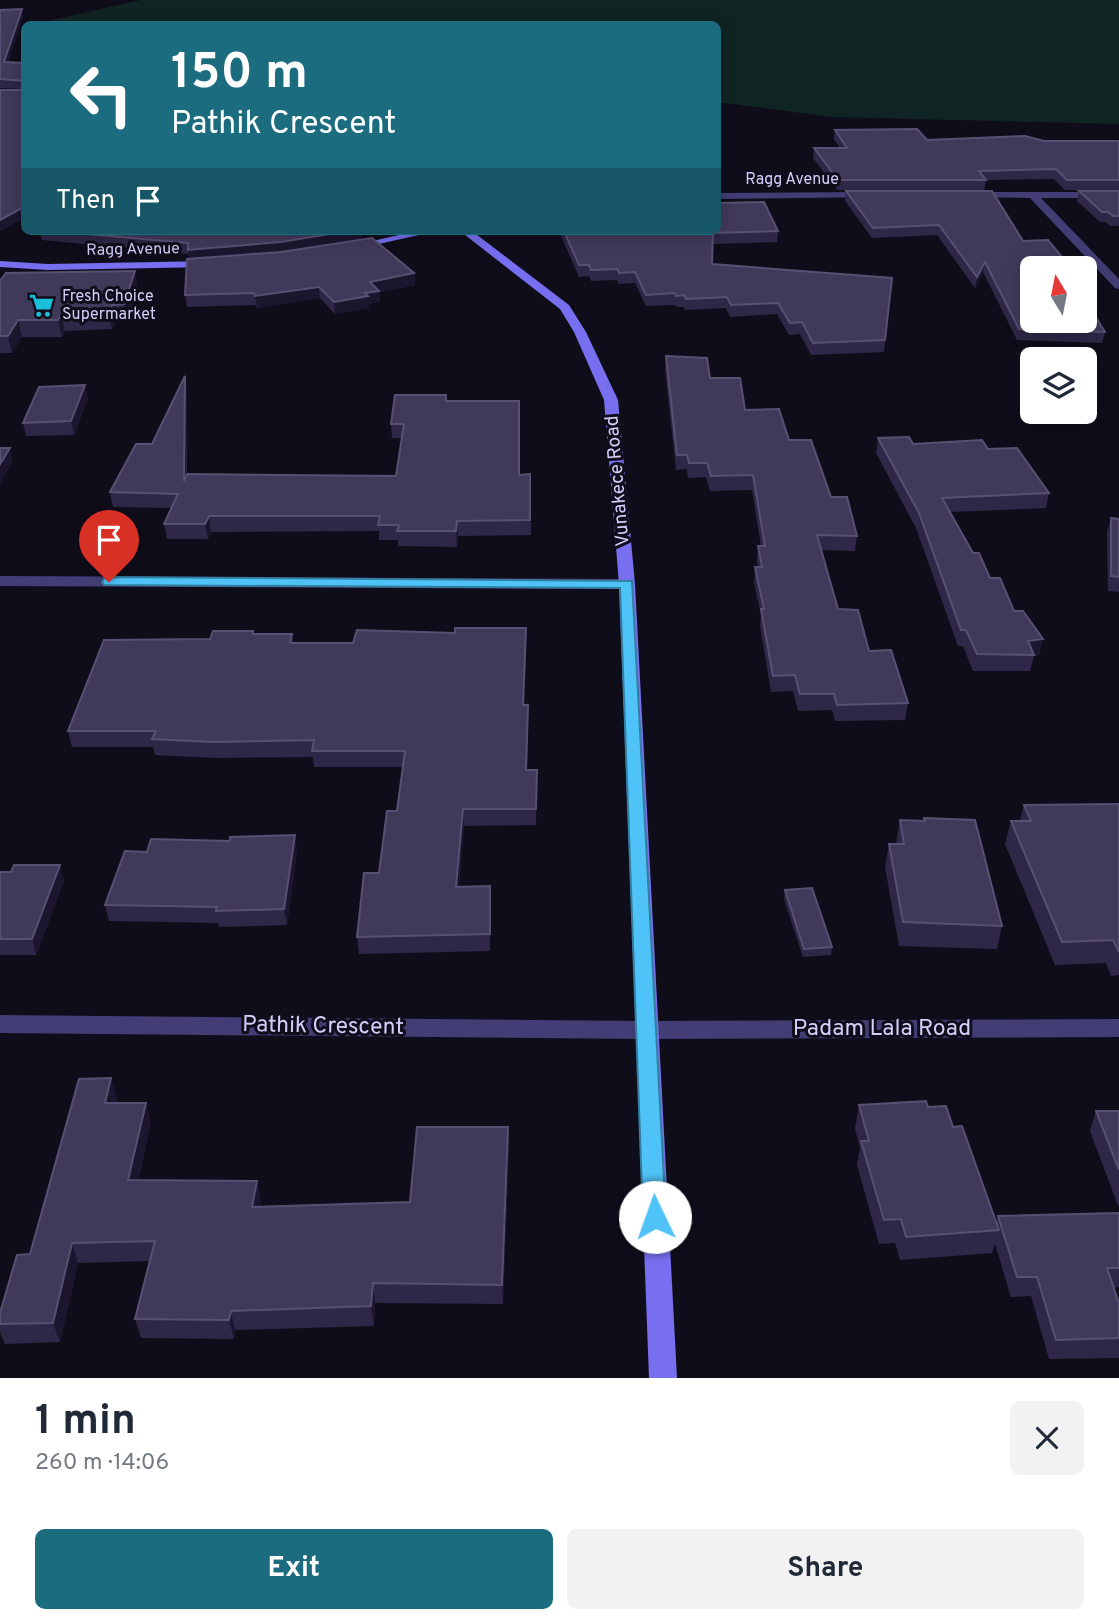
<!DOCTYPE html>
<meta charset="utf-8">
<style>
body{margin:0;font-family:Overpass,sans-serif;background:#f2f2f3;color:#1f2937;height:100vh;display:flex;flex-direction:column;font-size:26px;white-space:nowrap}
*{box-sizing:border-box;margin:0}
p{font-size:23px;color:#747a83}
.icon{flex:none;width:38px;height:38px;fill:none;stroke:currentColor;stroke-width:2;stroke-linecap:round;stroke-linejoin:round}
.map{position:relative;height:1378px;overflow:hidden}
.details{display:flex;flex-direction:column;background:#fff;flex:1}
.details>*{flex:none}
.guide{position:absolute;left:21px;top:21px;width:700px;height:214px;border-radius:10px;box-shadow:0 4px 18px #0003;background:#1c6c80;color:#fff;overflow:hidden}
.needle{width:46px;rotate:350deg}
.tools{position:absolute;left:1020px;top:256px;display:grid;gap:14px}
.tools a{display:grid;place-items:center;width:77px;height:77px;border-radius:10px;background:#fff;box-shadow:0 4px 18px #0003;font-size:35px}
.pin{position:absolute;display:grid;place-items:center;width:60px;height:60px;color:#fff;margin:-72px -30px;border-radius:50% 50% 50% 0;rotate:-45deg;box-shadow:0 0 7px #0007}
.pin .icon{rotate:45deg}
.me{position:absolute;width:77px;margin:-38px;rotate:357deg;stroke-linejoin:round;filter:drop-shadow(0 0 5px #0008)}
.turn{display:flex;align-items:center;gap:24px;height:147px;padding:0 35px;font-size:32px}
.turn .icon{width:91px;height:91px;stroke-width:2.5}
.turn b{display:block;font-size:49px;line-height:60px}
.then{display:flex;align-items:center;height:66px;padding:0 35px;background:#0003;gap:14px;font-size:26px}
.round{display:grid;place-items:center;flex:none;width:74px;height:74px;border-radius:10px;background:#f2f2f3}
.summary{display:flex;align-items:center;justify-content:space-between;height:119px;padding:0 35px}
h1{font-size:42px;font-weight:700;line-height:52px}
.primary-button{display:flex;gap:14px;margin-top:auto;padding:14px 35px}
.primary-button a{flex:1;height:80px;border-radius:10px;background:#1c6c80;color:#fff;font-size:28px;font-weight:700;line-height:80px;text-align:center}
.primary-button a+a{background:#f2f2f3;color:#1f2937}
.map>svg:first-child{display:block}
.green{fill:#112424}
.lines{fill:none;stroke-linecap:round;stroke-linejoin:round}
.minor{fill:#423d75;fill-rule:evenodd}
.secondary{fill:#776fef;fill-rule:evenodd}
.wall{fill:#2f2747}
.shaded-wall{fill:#1b152e}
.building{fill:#41395a;stroke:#585073;stroke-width:2}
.route{fill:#4fc3f7;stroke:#337fa1;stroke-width:2}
.labels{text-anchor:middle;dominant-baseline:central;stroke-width:6;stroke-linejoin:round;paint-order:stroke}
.far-street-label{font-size:16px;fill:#d4cdf9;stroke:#100d1b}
.far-poi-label{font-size:16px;fill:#d4cdf9;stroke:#100d1b;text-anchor:start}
.street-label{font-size:19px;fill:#d4cdf9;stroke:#100d1b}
.near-street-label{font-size:23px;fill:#d4cdf9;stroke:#100d1b}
</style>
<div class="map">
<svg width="1119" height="1378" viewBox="0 0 1119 1378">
<rect width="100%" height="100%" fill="#100d1b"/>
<polygon class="green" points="141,0 1119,0 1119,124 831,117 718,102 718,24 58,24 48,21"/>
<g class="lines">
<g class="minor">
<polygon points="868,192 873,195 872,197 718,199 718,193"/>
<polygon points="973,192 1119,192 1119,198 1041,198 1119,279 1119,289 1115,288 1030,198 969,197 968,195"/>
<polygon points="0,576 627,579 635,584 627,589 0,586"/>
<polygon points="0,1015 645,1021 1119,1019 1119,1037 645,1039 0,1033"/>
</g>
<g class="secondary">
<polygon points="416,231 437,231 356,249 351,246"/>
<polygon points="460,231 472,231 569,305 586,332 618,400 635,584 677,1378 649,1378 619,584 604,400 574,332 560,309"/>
<polygon points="0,261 48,264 210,261 216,264 210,267 48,270 0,267"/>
</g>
</g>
<g class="wall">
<polygon points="0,10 23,16 8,62 24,63 24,218 0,231 0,90 22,90 22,89 0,88"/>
<polygon points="835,130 927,140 1119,141 1119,190 1065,190 1054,179 986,180 984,190 837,190 813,158 814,148 840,148 834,139"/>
<polygon points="846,191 992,191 1032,268 1105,332 1102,343 1017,340 983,272 975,288 937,235 872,238 845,201"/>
<polygon points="1079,191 1119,191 1119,226 1110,226 1106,222 1100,222 1077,201"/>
<polygon points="40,231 360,231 361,239 414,273 415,285 379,292 380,302 368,304 369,308 335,314 320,298 257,308 255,305 187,307 185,295 189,259 188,254 42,240"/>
<polygon points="559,231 778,231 777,242 713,244 712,264 892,278 884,352 811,355 800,334 789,335 777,314 730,317 726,308 685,310 684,307 676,307 675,305 646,306 635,283 619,284 617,280 591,281 589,276 579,277"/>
<polygon points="0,281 138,288 127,321 115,322 112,329 65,331 62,337 22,337 12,353 0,353"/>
<polygon points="666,356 710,378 745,410 789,440 831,497 857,536 855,551 821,550 838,609 908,703 905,720 835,721 832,710 798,711 793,691 771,692 760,625 761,615 754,583 755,567 758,567 757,561 758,546 761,546 752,490 710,491 706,477 688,478 687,469 676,470 665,370"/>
<polygon points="185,376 187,390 187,475 396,476 402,438 392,438 391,424 446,401 519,475 530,474 531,535 458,536 457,547 398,546 398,540 379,540 379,531 211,532 208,539 167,539 164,524 171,508 113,507 110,492 152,444"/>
<polygon points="88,398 74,435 26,436 23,423"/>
<polygon points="878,438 913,444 988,449 1049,493 1046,508 950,512 973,553 1014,611 1043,639 1039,655 1034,656 1030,671 973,671 963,646 958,646 916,528 876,453"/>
<polygon points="1111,518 1119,519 1119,592 1108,591 1107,532"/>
<polygon points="254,634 292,634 293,643 526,644 524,705 528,705 527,770 537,770 536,825 464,826 459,887 490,903 490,951 359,954 357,937 379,873 397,811 403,767 314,767 313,757 215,758 155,755 153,747 72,747 68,731 210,639"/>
<polygon points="1119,804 1119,975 1111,976 1106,963 1055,965 1005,844 1011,821 1020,821 1024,805"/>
<polygon points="924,818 1002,926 997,949 899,946 885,867 889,844 896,844 900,820 923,821"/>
<polygon points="297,851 287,925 219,927 218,923 109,921 105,905 147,852"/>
<polygon points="0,872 64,881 36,955 0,955"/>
<polygon points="785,890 832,947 831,955 803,957 784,899"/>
<polygon points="117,1098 115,1103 151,1122 138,1180 257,1181 261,1201 260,1207 410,1202 508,1127 509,1147 503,1304 375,1303 374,1326 235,1330 234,1339 141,1338 135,1319 150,1261 78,1263 60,1342 5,1344 0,1332 0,1313 30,1254"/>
<polygon points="859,1105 928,1107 953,1127 996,1223 998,1216 1119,1213 1119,1287 1114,1288 1119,1303 1119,1358 1049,1359 1031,1296 1011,1297 995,1244 992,1253 900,1260 895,1243 879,1244 857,1165 860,1148 855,1129"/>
<polygon points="1096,1111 1119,1111 1119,1208 1090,1131"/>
</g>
<g class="shaded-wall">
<polygon points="22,9 23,16 5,70 4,62"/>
<polygon points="24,207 24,218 0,231 0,220"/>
<polygon points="348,231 360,231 361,239 282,252 189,260 188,250"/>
<polygon points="985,262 983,272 975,288 977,277"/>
<polygon points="135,271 138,288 127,321 124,304"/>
<polygon points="414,273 415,285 379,292 380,302 368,304 369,308 335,314 334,302 365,293 370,282"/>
<polygon points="319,287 320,298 257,308 255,296"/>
<polygon points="112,305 115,322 112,329 109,313"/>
<polygon points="61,315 65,331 62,337 58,320"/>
<polygon points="18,320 22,337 12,353 8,336"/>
<polygon points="185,376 187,390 186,496 184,481"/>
<polygon points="85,385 88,398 74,435 71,421"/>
<polygon points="10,448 13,461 0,484 0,464"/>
<polygon points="209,516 211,532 208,539 205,524"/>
<polygon points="457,521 458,536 457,547 456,531"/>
<polygon points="526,628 526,644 524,721 523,705"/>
<polygon points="1043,639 1039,655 1034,656 1028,641"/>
<polygon points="463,809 464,826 457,903 456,887"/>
<polygon points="295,835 297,851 287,925 284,909"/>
<polygon points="60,865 64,881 36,955 32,939"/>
<polygon points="111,1078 117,1098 110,1123 105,1103"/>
<polygon points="146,1103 151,1122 133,1200 128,1180"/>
<polygon points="508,1127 509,1147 503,1304 502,1285"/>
<polygon points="257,1181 261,1201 256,1227 252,1207"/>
<polygon points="72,1243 78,1263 60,1342 53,1323"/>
<polygon points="373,1283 375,1303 374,1326 371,1306"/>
<polygon points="231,1311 235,1330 234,1339 229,1320"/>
</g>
<g class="building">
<polygon points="22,9 4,62 24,63 24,207 0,220 0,90 22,90 24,81 0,79 0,10"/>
<polygon points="917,129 927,140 1025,136 1044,141 1119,141 1119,180 1067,180 1056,169 979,171 986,180 838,180 814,148 847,148 835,130"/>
<polygon points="846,191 992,191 1023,241 1048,240 1071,268 1032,268 1032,320 1085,320 1085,299 1105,332 1019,329 985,262 977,277 939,225 873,228"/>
<polygon points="1079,191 1119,191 1119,216 1113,216 1108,212 1102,212"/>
<polygon points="764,202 778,231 713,233 712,264 892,278 885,340 813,343 802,322 790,323 778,303 731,305 727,297 686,299 684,295 676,296 675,293 646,295 635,272 619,273 617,269 591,270 589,265 579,265 564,231 718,231 718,203"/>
<polygon points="53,231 348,231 281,242 188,250 188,243"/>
<polygon points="372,238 414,273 370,282 379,291 365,293 368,296 334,302 319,287 255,296 254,293 185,295 187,259 281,252"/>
<polygon points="135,271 124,304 112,305 109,313 61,315 58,320 18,320 8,336 0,336 0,281 6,273"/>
<polygon points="666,356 707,358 710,378 740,378 745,410 779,409 789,440 811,440 831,497 847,497 857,536 817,535 838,609 858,610 869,651 891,650 908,703 837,705 834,694 800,694 795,675 773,676 761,609 764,609 755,567 762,567 758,546 765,546 753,475 711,476 707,463 689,463 687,455 677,455"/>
<polygon points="185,376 184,481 187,474 396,476 404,424 391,424 395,395 446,395 446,401 519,401 519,475 530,474 530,520 457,521 456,531 397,531 399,525 378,525 380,516 209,516 205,524 164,524 178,494 110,492 136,444 152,444"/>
<polygon points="85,385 71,421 23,423 39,387"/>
<polygon points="909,437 913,444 982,440 988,449 1017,448 1049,493 942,498 973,553 979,553 990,578 1000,578 1014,611 1023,611 1043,639 1028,641 1034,655 977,654 966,630 961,630 919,513 878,438"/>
<polygon points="0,448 10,448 0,464"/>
<polygon points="1111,518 1119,519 1119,577 1111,576"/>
<polygon points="455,628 526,628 523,705 528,705 526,770 537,770 536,809 463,809 456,887 490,886 490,934 357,937 364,873 379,873 387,811 397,811 405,751 312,751 314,740 212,742 152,739 156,731 68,731 104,640 210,639 213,631 253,631 253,634 292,634 290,643 353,643 357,630 455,633"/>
<polygon points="1119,804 1119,952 1113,940 1062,942 1011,821 1031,821 1024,805"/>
<polygon points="924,818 975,820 1002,926 903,922 889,844 904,844 900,820 925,821"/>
<polygon points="295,835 284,909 216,911 217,907 105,905 125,851 147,852 151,839 230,841 230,837"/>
<polygon points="14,865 60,865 32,939 0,939 0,872 11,872"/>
<polygon points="812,888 832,947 804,949 785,890"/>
<polygon points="111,1078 105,1103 146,1103 128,1180 257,1181 252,1207 410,1202 417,1127 508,1127 502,1285 373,1283 371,1306 231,1311 229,1320 135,1319 155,1241 72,1243 53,1323 0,1324 0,1313 17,1255 30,1254 79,1079"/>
<polygon points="926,1101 928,1107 946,1106 953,1127 962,1126 999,1230 906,1237 901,1219 884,1220 861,1141 869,1141 859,1105"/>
<polygon points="1096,1111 1119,1111 1119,1170"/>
<polygon points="1119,1213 1119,1268 1107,1268 1119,1303 1119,1338 1056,1340 1037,1277 1017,1277 998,1216"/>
</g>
<polygon class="route" points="109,577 632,581 666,1217 663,1225 655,1228 646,1225 643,1217 620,588 104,585 102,582 104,578"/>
<defs>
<symbol id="supermarket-bare" viewBox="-9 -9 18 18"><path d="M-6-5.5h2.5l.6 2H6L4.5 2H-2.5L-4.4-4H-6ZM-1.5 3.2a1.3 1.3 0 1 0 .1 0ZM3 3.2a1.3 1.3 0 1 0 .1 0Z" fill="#19bed9" stroke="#100d1b" stroke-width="2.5" paint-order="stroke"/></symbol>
</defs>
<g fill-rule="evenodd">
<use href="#supermarket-bare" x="24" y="288" width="35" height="35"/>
</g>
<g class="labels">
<g class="far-street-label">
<text x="792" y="180">Ragg Avenue</text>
<text transform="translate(133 250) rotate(-1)">Ragg Avenue</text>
</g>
<g class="far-poi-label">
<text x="62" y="297">Fresh Choice<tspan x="62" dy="18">Supermarket</tspan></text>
</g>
<g class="street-label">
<text transform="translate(618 481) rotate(-95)">Vunakece Road</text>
</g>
<g class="near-street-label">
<text transform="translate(323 1027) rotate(1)">Pathik Crescent</text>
<text x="882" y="1029">Padam Lala Road</text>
</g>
</g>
</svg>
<div class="tools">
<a><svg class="needle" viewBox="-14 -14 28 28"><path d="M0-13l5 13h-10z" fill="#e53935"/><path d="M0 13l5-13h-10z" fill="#747a83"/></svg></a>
<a><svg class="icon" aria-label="layers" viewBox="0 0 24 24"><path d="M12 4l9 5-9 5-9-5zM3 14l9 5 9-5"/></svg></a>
</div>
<div class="pin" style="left:109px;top:582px;background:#d93025"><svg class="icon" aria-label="arrive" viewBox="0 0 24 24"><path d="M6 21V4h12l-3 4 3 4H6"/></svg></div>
<svg class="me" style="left:655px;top:1217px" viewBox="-20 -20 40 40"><circle r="19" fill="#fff"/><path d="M0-13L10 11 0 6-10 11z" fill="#4fc3f7"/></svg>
<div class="guide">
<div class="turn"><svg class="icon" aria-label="left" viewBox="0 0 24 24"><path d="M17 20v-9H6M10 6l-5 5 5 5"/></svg><div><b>150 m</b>Pathik Crescent</div></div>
<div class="then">Then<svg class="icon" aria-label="arrive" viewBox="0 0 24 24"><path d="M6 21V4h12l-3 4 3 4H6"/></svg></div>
</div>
</div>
<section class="details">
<div class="summary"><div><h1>1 min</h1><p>260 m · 14:06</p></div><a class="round"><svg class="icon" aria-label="close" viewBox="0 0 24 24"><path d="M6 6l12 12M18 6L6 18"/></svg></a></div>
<div class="primary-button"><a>Exit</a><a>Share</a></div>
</section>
